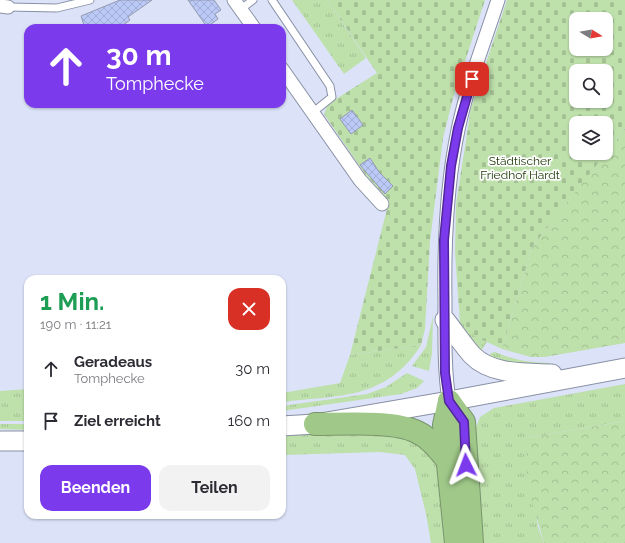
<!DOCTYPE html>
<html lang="de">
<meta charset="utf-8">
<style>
body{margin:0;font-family:Raleway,sans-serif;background:#f2f2f3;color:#2b2b33;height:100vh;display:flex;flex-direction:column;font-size:15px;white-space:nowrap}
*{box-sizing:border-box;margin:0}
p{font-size:13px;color:#7c7c81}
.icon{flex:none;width:22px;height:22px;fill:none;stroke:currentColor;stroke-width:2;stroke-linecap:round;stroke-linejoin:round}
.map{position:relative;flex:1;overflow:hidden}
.details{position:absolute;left:24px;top:275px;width:262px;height:244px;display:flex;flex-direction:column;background:#fff;border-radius:12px;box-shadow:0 1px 3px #0004}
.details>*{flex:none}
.banner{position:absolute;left:24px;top:24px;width:262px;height:84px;border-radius:12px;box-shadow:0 1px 3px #0004;background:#7c3aed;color:#fff;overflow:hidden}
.needle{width:26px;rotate:101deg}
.controls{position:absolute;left:569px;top:12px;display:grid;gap:8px}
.controls a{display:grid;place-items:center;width:44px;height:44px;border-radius:8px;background:#fff;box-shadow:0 1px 3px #0004;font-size:20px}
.pin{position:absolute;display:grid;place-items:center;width:34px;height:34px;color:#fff;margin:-17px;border-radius:8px;box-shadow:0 2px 6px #0006}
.me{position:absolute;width:44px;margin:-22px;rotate:357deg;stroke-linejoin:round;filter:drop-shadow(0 0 3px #0008)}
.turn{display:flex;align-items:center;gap:14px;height:84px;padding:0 16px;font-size:18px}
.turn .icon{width:52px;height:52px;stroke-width:2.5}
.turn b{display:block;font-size:28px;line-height:34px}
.round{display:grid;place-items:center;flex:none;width:42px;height:42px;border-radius:12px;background:#f2f2f3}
.summary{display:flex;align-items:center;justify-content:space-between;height:68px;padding:0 16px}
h1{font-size:24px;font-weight:700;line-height:30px;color:#1e9e55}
.primary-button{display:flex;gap:8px;margin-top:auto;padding:8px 16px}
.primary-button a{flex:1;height:46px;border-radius:12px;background:#7c3aed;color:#fff;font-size:16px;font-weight:700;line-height:46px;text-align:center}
.primary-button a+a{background:#f2f2f3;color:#2b2b33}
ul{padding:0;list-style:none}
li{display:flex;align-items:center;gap:12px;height:52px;padding:0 16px}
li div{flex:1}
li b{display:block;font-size:15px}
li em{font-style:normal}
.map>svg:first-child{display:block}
.grass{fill:url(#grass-tufts)}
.forest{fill:url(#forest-crowns)}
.cemetery{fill:url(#cemetery-stones);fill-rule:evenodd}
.building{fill:url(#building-cross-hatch);stroke:#949aaf}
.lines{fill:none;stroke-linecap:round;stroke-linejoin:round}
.lane-casing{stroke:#8990a4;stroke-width:9}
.street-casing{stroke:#8990a4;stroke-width:15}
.secondary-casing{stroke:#8990a4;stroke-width:21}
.highway-casing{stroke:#79946e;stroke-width:24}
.lane{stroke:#fff;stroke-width:7}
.street{stroke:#fff;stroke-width:13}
.secondary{stroke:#fff;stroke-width:19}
.highway{stroke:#a0c989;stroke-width:22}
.route-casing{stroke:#51269a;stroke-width:10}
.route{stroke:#7c3aed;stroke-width:7}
.labels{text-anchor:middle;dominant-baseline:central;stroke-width:3.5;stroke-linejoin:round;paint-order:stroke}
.park-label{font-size:12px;fill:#1a3503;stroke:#fff}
</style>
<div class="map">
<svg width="625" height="543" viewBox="0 0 625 543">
<defs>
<pattern id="grass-tufts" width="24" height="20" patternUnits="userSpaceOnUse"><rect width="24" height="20" fill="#bee0ab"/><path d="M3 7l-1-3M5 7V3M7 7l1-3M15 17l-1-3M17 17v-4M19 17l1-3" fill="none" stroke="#a4c194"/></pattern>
<pattern id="forest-crowns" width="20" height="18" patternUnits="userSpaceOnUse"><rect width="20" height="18" fill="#bee0ab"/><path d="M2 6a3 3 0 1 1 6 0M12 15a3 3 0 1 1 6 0" fill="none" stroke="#a4c194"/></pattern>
<pattern id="cemetery-stones" width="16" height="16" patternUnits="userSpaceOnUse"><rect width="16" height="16" fill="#bee0ab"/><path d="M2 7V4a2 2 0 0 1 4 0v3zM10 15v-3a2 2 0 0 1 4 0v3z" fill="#a4c194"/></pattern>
<pattern id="building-cross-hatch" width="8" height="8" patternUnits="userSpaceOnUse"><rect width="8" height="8" fill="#bbc9f6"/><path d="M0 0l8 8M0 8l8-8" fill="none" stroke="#a1add4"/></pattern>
</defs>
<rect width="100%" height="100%" fill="#dce3f9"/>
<g class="grass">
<polygon points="292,0 327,0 366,58 344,74"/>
<path d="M459,309C466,325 471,334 487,342L479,354L460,325Z"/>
<polygon points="433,316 432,353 429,371 412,366 426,347"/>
<path d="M421,345C386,400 340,395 282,402V391L288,392L340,383L350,355Z"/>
<path d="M495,352C514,360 530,363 550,363V366H526L487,359L491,353Z"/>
<polygon points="407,373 424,381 417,388 401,394 282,411 282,406 367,394 386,387"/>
<polygon points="625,384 625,421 526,438 538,527 544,543 481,543 475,430 480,417 494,408"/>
<polygon points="28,389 28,421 0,421 0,391"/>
<polygon points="0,424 28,424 28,430 0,429"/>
<polygon points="328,432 409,434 439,465 448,543 431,543 426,514 415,469 405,455 380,452 284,455 282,436"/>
</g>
<g class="forest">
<polygon points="625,128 625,343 545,357 531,357 502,349 532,247"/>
<polygon points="625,421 625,543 544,543 527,484 526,438"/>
</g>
<g class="cemetery">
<polygon points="327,0 485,0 453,98 443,138 430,241 425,329 421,345 350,355 389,201 365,174 324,114 328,104 377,73"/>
<path d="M507,0H625V128L606,152V123H576V153H606L532,247L502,349L476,337L467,328L459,309L455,252L456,204L471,108ZM576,19H606V49H576ZM576,71H606V101H576Z"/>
</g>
<g class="building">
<polygon points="120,0 152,0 128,17 130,20 119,28 85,28 81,16"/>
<polygon points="188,0 214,0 221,10 215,14 218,19 207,27"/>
<polygon points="352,110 363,125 351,134 340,119"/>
<polygon points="370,158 379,172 393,186 385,194 360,165"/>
</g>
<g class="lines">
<defs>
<g id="lane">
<polyline points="272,0 330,86 332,97 312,113"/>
<polyline points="8,7 57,8 90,0"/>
<polyline points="241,9 253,0"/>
</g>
<g id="street">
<polyline points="234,0 254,28"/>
<polyline points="0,6 8,7"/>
<polyline points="282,69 360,180 382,204"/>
<path d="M449,401C444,368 445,335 445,302C444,244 446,187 458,130C467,86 484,43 498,0"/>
</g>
<g id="secondary">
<path d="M445,320C454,331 462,344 472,355C491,375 526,373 552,374"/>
<polyline points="282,426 315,424 449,401 625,368"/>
<polyline points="0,441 28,441"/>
</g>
<g id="highway">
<polyline points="449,401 464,422 472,543"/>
<polyline points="449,401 444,425 456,543"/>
<path d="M315,424C342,424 394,420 417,432C430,438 439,450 448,461"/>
</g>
</defs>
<use href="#lane" class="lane-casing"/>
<use href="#street" class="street-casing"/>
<use href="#secondary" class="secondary-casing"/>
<use href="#highway" class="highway-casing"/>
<use href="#lane" class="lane"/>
<use href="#street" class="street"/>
<use href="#secondary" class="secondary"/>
<use href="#highway" class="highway"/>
</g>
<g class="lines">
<defs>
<polyline id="route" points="466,465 464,422 449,401 445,373 444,240 451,166 458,128 472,79"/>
</defs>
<use href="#route" class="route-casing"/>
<use href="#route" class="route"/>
</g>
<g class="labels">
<g class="park-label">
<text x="520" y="161">Städtischer<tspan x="520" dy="14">Friedhof Hardt</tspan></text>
</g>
</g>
</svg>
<div class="controls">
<a><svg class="needle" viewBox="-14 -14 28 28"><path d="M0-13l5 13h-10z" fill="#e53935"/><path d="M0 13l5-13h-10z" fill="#7c7c81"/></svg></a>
<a><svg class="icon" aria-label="search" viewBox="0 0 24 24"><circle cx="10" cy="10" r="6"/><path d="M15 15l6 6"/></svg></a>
<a><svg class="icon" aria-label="layers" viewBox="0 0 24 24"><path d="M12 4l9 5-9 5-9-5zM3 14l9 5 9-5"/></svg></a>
</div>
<div class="pin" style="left:472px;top:79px;background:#d93025"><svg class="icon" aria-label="arrive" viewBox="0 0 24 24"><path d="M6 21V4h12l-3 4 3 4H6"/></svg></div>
<svg class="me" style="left:466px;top:465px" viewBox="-20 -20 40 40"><path d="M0-17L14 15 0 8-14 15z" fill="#7c3aed" stroke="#fff" stroke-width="4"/></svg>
<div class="banner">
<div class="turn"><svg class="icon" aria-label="ahead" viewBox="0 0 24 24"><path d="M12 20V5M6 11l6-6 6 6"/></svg><div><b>30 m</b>Tomphecke</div></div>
</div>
<section class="details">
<div class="summary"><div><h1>1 Min.</h1><p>190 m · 11:21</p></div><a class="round" style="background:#d93025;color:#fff"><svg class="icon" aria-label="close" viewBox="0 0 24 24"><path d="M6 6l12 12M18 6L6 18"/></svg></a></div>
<ul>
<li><svg class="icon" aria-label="ahead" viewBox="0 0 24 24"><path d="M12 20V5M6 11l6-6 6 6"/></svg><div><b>Geradeaus</b><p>Tomphecke</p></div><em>30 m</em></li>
<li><svg class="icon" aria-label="arrive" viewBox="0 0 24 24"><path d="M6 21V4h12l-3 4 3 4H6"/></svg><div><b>Ziel erreicht</b></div><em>160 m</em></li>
</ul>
<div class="primary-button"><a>Beenden</a><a>Teilen</a></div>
</section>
</div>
